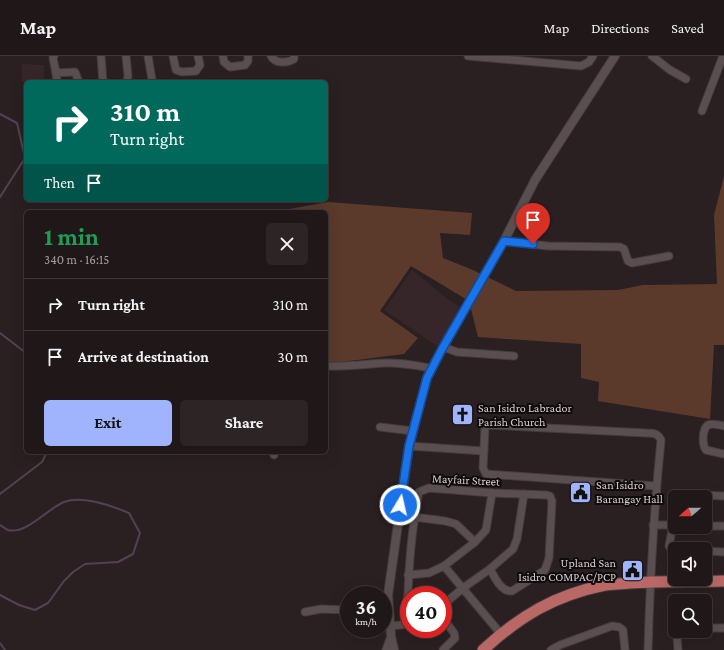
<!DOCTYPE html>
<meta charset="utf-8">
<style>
body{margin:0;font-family:"Crimson Pro",serif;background:#2d2426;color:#f1f3f6;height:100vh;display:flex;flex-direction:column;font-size:15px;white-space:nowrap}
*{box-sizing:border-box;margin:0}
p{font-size:13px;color:#a29fa2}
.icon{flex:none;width:22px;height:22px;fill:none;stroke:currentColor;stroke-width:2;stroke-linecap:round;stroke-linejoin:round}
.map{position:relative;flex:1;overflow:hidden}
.side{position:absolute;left:24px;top:154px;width:304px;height:244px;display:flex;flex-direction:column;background:#201719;border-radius:6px;box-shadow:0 4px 16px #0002,0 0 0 1px #3d3638}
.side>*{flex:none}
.guide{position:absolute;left:24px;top:24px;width:304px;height:122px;border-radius:6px;box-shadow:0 4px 16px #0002,0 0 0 1px #3d3638;background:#00695c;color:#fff;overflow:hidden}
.needle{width:26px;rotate:250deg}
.controls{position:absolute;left:668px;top:434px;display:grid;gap:8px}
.controls a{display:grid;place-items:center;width:44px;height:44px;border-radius:6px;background:#201719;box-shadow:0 4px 16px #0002,0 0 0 1px #3d3638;font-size:20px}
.speed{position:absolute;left:340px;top:530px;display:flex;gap:8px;font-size:20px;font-weight:700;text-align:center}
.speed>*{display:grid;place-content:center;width:52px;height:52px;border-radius:50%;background:#201719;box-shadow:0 4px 16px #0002,0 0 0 1px #3d3638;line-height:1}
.speed small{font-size:10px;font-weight:400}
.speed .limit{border:6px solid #d22;background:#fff;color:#111}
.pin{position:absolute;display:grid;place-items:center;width:34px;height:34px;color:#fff;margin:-41px -17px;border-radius:50% 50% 50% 0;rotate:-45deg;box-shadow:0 0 4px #0007}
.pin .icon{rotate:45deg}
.me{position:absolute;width:44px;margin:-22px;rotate:9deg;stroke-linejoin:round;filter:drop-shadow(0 0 3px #0008)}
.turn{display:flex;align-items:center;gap:14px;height:84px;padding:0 20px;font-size:18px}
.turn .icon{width:52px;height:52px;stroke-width:2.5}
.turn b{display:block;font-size:28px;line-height:34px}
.then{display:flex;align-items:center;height:38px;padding:0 20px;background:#0003;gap:8px;font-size:15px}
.round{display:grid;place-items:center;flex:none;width:42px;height:42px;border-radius:6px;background:#2d2426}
.overview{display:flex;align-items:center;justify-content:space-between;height:68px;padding:0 20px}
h1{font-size:24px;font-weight:700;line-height:30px;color:#1e9e55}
.action{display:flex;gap:8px;margin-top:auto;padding:8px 20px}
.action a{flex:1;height:46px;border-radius:6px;background:#a0b3fd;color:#111;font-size:16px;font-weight:700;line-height:46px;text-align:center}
.action a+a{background:#2d2426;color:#f1f3f6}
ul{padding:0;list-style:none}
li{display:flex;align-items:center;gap:12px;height:52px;padding:0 20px;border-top:1px solid #3d3638}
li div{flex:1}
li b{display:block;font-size:15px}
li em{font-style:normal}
header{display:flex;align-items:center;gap:24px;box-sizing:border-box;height:56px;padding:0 20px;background:#201719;border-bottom:1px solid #3d3638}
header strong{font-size:19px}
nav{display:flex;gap:22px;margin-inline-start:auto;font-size:14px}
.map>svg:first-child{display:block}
.built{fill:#372629}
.green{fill:#5b3a2c}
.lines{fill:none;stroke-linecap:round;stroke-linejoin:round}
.stream{stroke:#544153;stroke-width:2}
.minor-casing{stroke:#453c3e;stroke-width:9}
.tertiary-casing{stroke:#453c3e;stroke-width:10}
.primary-casing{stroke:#453c3e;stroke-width:13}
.minor{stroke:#5a4e50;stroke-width:7}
.tertiary{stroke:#5a4e50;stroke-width:8}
.primary{stroke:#ba6866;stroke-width:11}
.route-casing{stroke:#114b97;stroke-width:10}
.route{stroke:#1a73e8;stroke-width:7}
.labels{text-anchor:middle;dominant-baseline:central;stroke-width:4;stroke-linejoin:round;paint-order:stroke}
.poi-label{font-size:12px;fill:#d6cfd0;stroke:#0f0a0b;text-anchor:start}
.street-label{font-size:12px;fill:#d6cfd0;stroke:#0f0a0b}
</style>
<header>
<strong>Map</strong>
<nav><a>Map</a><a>Directions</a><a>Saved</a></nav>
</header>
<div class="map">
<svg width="724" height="594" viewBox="0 0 724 594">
<rect width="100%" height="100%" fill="#2a1f21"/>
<g class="built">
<polygon points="22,8 44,9 44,25 22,26"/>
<polygon points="412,214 449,244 463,253 437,290 384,254"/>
</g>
<polygon class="green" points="724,120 724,289 714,289 710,363 598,345 599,326 581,322 581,288 478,281 469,245 411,210 380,255 418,282 404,298 326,308 326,156 273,156 328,146 472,157 470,179 440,177 443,202 473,214 516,235 618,234 643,229 717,228 714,159"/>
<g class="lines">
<g class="stream">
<polyline points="0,58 17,67 25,102 0,141"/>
<polyline points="0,277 26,297"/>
<polyline points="0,438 42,406 47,396"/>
<path d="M0,469C2,470 5,473 8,474C26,479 47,453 64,446C83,439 112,450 129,457L140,477L133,498L118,506L85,508L73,516L64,525L48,547L35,554L19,549L0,539"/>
<polyline points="0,587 5,594"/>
</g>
<defs>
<g id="minor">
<polyline points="54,0 53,2 56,17 75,16 79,26"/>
<polyline points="101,0 103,26"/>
<polyline points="126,0 128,20 127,26"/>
<polyline points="148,0 152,24"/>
<polyline points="173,0 176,14 182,16 196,15 200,9 198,0"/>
<polyline points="223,0 224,6 230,11 245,9 248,5 248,0"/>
<path d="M271,0C275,8 287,7 294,3V0"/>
<polyline points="468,0 581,10 589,6 593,0"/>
<polyline points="652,0 670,14 686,23"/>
<polyline points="56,17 57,26"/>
<polyline points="702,55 723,0"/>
<polyline points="504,185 548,190 620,191 624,193 628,205 632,207 669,200"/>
<polyline points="443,291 457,296 514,300"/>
<path d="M326,310C346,311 365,308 385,307C401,306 417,310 432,312"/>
<path d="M724,370C720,369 712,367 708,369C702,373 702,389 706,394L724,398"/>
<polyline points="380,371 413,375"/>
<polyline points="409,390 484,395"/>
<polyline points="273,396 274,399"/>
<polyline points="414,461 445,465 456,468 475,486"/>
<polyline points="653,469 675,469"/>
<polyline points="705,470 724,470"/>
<polyline points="675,495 671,493 669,490 673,469 672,441 676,438 724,440"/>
<polyline points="705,495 724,496"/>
<polyline points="444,510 501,578"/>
<polyline points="408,519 429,517 444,510 475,486 486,474 492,437"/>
<polyline points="443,549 463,532 490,513 513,493 517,483 524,438"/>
<polyline points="305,556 321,553 349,554"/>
<path d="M407,568C408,524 410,480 419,436L429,432L492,437L546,439L550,440L552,445L549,502L545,514L512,535C501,536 495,522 490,513"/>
<polyline points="391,570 409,568"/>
<polyline points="705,572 724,572"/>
<polyline points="386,594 391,580"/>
<polyline points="443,594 455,582 454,577 443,562"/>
<polyline points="551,594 560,589 612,570 619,571 623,574 625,594"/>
<path d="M648,594C650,524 654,454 661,384C658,377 653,377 646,377L489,369L485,371L483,412L486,418L656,430"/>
<polyline points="678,594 677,581 680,575"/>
</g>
<polyline id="tertiary" points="394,594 391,580 388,539 409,390 427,322 442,293 504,185 535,124 615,0"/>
<path id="primary" d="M483,594C520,560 555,539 605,529C613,528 621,528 629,527C661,525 693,526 724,525"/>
</defs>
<use href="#minor" class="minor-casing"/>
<use href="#tertiary" class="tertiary-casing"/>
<use href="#primary" class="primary-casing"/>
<use href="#minor" class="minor"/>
<use href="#tertiary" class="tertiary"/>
<use href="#primary" class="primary"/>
</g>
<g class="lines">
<defs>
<polyline id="route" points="400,449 409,390 427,322 442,293 504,185 533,188"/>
</defs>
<use href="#route" class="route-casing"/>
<use href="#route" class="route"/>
</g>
<defs>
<symbol id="church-square" viewBox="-11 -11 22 22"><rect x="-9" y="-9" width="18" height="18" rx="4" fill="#a0b3fd" stroke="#0f0a0b"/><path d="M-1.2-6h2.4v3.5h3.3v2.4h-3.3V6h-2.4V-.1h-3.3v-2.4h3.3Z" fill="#111"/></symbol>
<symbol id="civic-square" viewBox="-11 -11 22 22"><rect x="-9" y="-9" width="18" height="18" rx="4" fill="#a0b3fd" stroke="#0f0a0b"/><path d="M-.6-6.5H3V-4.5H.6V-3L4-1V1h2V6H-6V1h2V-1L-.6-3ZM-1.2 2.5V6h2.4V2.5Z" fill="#111"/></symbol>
</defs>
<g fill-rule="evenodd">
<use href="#church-square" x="450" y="346" width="25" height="25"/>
<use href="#civic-square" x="568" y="424" width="25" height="25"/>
<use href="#civic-square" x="620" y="502" width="25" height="25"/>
</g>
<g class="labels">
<g class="poi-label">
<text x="478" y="352">San Isidro Labrador<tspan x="478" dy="14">Parish Church</tspan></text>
<text x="596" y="429">San Isidro<tspan x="596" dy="14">Barangay Hall</tspan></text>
<text x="616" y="507" text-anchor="end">Upland San<tspan x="616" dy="14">Isidro COMPAC/PCP</tspan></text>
</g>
<g class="street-label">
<text transform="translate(466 424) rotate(3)">Mayfair Street</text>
</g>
</g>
</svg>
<div class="controls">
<a><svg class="needle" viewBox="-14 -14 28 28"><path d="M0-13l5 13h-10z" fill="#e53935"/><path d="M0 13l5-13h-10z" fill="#a29fa2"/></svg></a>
<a><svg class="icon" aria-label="sound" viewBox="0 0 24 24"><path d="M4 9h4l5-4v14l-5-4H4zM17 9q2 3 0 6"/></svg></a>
<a><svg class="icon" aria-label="search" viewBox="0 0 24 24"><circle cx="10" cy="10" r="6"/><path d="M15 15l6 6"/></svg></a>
</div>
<div class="speed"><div>36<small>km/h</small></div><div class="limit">40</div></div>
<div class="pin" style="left:533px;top:188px;background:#d93025"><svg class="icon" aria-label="arrive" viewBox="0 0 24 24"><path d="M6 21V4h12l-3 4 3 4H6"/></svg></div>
<svg class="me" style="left:400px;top:449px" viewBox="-20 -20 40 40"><circle r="17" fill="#1a73e8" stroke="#fff" stroke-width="3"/><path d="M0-11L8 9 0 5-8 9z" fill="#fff"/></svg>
<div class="guide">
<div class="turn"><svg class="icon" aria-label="right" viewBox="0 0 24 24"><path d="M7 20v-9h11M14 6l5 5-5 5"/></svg><div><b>310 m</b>Turn right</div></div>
<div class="then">Then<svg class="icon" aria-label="arrive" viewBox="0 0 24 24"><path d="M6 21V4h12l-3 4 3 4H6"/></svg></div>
</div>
<section class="side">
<div class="overview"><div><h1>1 min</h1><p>340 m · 16:15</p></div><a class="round"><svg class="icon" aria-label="close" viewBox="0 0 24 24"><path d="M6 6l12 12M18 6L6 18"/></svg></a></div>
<ul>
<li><svg class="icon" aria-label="right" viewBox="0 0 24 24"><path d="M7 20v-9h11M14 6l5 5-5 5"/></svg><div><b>Turn right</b></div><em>310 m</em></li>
<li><svg class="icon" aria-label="arrive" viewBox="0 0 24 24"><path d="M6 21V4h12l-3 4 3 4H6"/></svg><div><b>Arrive at destination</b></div><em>30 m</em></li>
</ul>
<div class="action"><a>Exit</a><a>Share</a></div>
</section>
</div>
